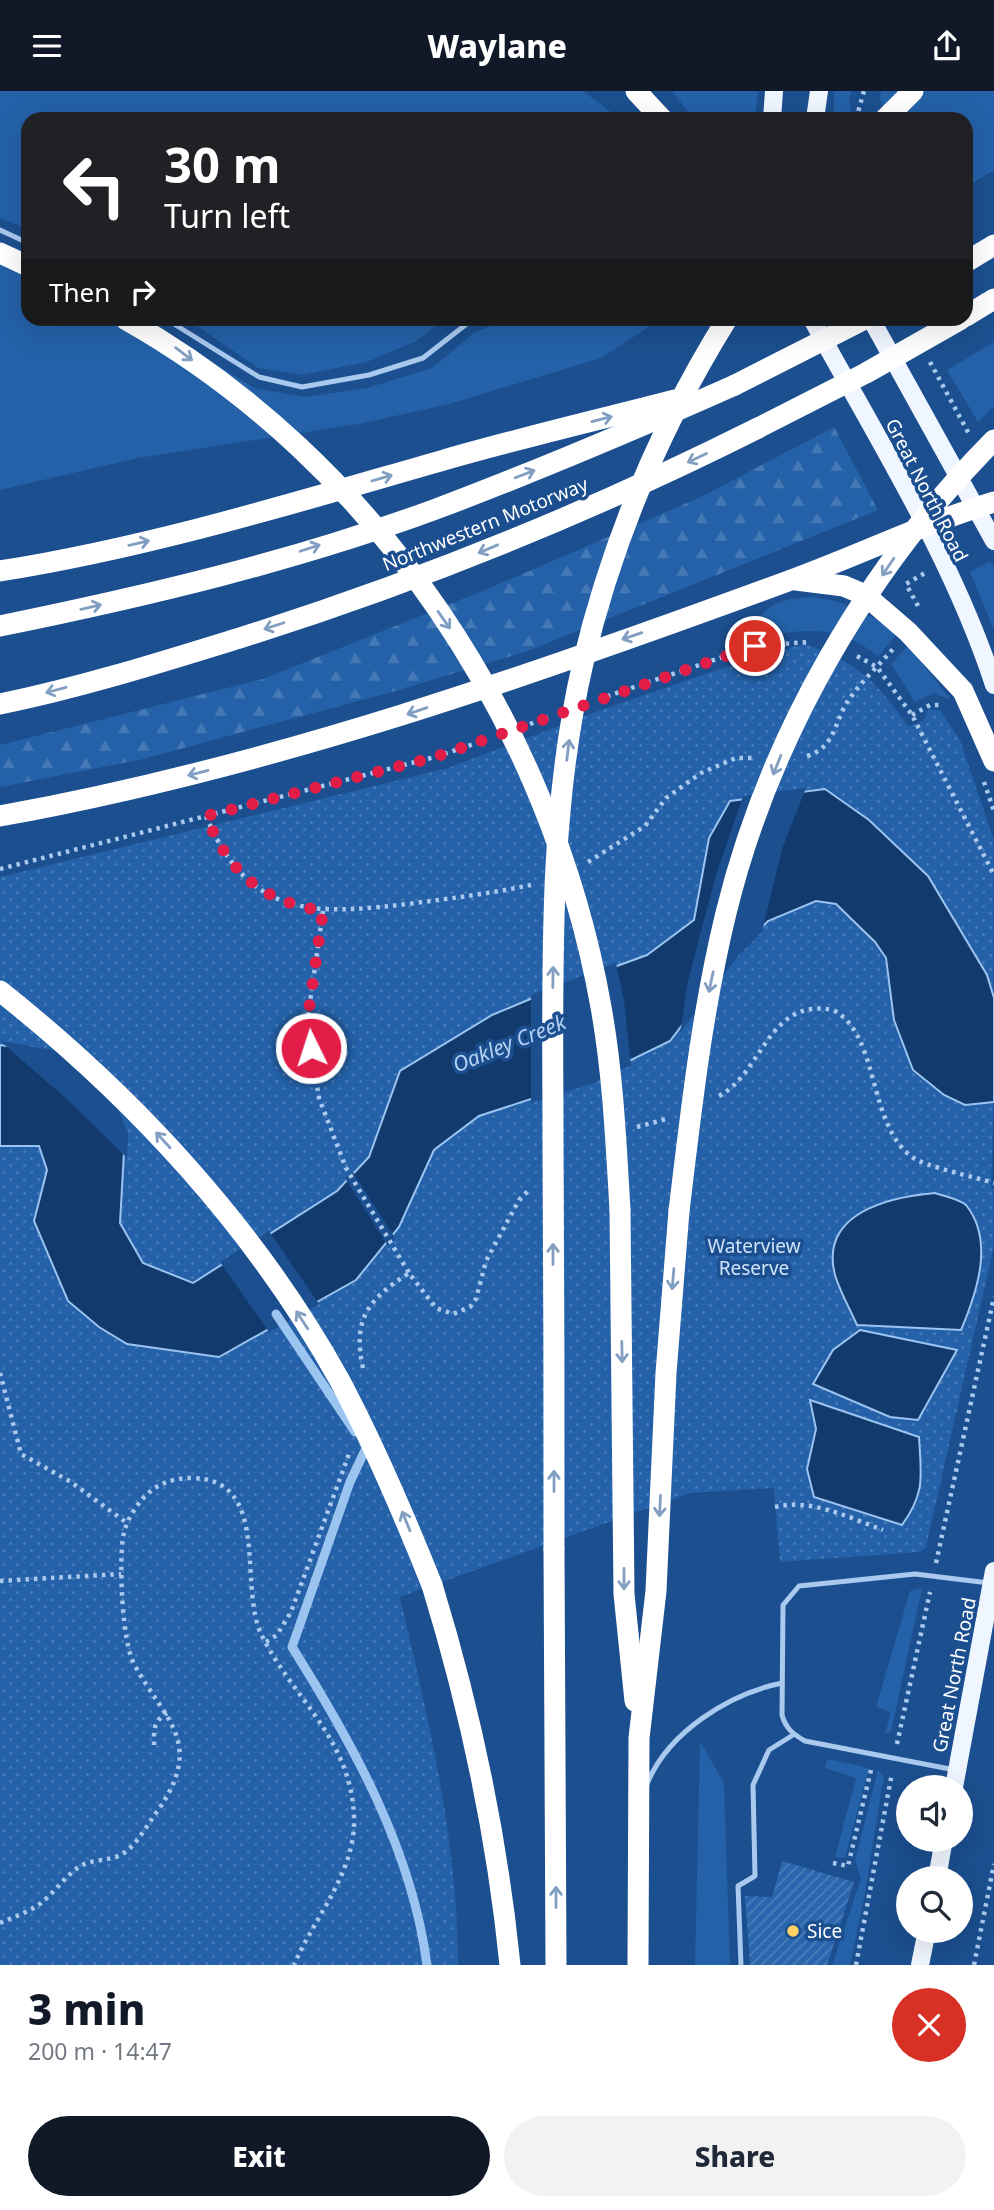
<!DOCTYPE html>
<meta charset="utf-8">
<style>
body{margin:0;font-family:"Noto Sans",sans-serif;background:#f2f2f3;color:#1f2937;height:100vh;display:flex;flex-direction:column;font-size:26px;white-space:nowrap}
*{box-sizing:border-box;margin:0}
p{font-size:23px;color:#747a83}
.icon{flex:none;width:38px;height:38px;fill:none;stroke:currentColor;stroke-width:2;stroke-linecap:round;stroke-linejoin:round}
.map{position:relative;height:1874px;overflow:hidden}
.details{display:flex;flex-direction:column;background:#fff;flex:1}
.details>*{flex:none}
.hud{position:absolute;left:21px;top:21px;width:952px;height:214px;border-radius:21px;box-shadow:0 7px 28px #0002;background:#202124;color:#fff;overflow:hidden}
.tools{position:absolute;left:896px;top:1684px;display:grid;gap:14px}
.tools a{display:grid;place-items:center;width:77px;height:77px;border-radius:50%;background:#fff;box-shadow:0 7px 28px #0002;font-size:35px}
.pin{position:absolute;display:grid;place-items:center;width:60px;height:60px;color:#fff;margin:-30px;border:4px solid #fff;border-radius:50%;box-shadow:0 2px 7px #0007}
.me{position:absolute;width:77px;margin:-38px;rotate:356deg;stroke-linejoin:round;filter:drop-shadow(0 0 5px #0008)}
.turn{display:flex;align-items:center;gap:24px;height:147px;padding:0 28px;font-size:32px}
.turn .icon{width:91px;height:91px;stroke-width:2.5}
.turn b{display:block;font-size:49px;line-height:60px}
.then{display:flex;align-items:center;height:66px;padding:0 28px;background:#0003;gap:14px;font-size:26px}
.round{display:grid;place-items:center;flex:none;width:74px;height:74px;border-radius:37px;background:#f2f2f3}
.head{display:flex;align-items:center;justify-content:space-between;height:119px;padding:0 28px}
h1{font-size:42px;font-weight:800;line-height:52px;color:#111827}
.action{display:flex;gap:14px;margin-top:auto;padding:14px 28px}
.action a{flex:1;height:80px;border-radius:42px;background:#111827;color:#fff;font-size:28px;font-weight:800;line-height:80px;text-align:center}
.action a+a{background:#f2f2f3;color:#1f2937}
header{display:flex;justify-content:space-between;align-items:center;height:91px;padding:0 28px;background:#111827;color:#fff;font-size:32px;font-weight:800}
.map>svg:first-child{display:block}
.green{fill:#2461a8}
.forest{fill:url(#forest-firs)}
.park{fill:url(#park-dots)}
.water{fill:#123a6d;stroke:#9cc4f0;stroke-width:2}
.pier{fill:#1b4f8f}
.lines{fill:none;stroke-linecap:round;stroke-linejoin:round}
.stream{stroke:#9cc4f0;stroke-width:9}
.building{fill:url(#building-hatch)}
.path{stroke:#a9c9ee;stroke-width:4.5;stroke-dasharray:3.5 5;stroke-linecap:butt}
.lane{stroke:#a9c9ee;stroke-width:5}
.primary{stroke:#f0f6ff;stroke-width:18}
.highway{stroke:#fff;stroke-width:21}
.highway-bridge{stroke:#fff;stroke-width:21}
.oneway{stroke:#829ec1}
.route{stroke:#e11d48;stroke-width:12;stroke-dasharray:0 21.6}
.poi-dot{fill:#ffd166;stroke:#1b4f8f;stroke-width:2.5}
.labels{text-anchor:middle;dominant-baseline:central;stroke-width:7;stroke-linejoin:round;paint-order:stroke}
.street-label{font-size:19px;fill:#fff;stroke:#1b4f8f}
.park-label{font-size:19px;fill:#cfe3fa;stroke:#1b4f8f}
.poi-label{font-size:19px;fill:#fff;stroke:#1b4f8f;text-anchor:start}
.water-label{font-size:21px;font-style:italic;fill:#b5d3f5;stroke:#1b4f8f}
</style>
<header><svg class="icon" aria-label="menu" viewBox="0 0 24 24"><path d="M4 6h16M4 12h16M4 18h16"/></svg>Waylane<svg class="icon" aria-label="share" viewBox="0 0 24 24"><path d="M12 15V3M7 8l5-5 5 5M5 13v7h14v-7"/></svg></header>
<div class="map">
<svg width="994" height="1874" viewBox="0 0 994 1874">
<defs>
<pattern id="forest-firs" width="22" height="20" patternUnits="userSpaceOnUse" patternTransform="scale(1.75)"><rect width="22" height="20" fill="#2461a8"/><path d="M5 1l3.5 6h-7zM16 11l3.5 6h-7z" fill="#4579b5"/></pattern>
<pattern id="park-dots" width="8" height="8" patternUnits="userSpaceOnUse" patternTransform="scale(1.75)"><rect width="8" height="8" fill="#2461a8"/><path d="M2 2h.1M6 6h.1" fill="none" stroke="#4579b5" stroke-width="1.8" stroke-linecap="round"/></pattern>
<pattern id="building-hatch" width="6" height="6" patternUnits="userSpaceOnUse" patternTransform="scale(1.75)"><rect width="6" height="6" fill="#2a66ad"/><path d="M-1 1l2-2M0 6l6-6M5 7l2-2" fill="none" stroke="#4a7db9"/></pattern>
</defs>
<rect width="100%" height="100%" fill="#1b4f8f"/>
<g class="green">
<polygon points="0,0 583,0 620,28 28,28 28,138 0,127"/>
<polygon points="672,0 758,0 755,28 694,28"/>
<polygon points="834,0 852,0 849,9 853,28 834,28"/>
<polygon points="881,0 994,0 994,79 966,96 966,28 887,28 880,7"/>
<polygon points="0,154 28,165 28,228 145,228 254,297 304,306 367,297 432,277 475,241 508,228 661,228 601,267 449,313 359,333 138,367 0,399"/>
<polygon points="187,228 444,228 416,250 367,271 302,284 258,277"/>
<polygon points="994,251 994,315 978,331 947,279"/>
<polygon points="990,470 994,477 994,539 970,481"/>
<path d="M813,506C846,510 871,523 897,543L878,566C837,529 786,538 737,554L735,548C749,539 757,527 769,517C781,507 799,507 813,506Z"/>
<polygon points="908,554 951,609 934,602 915,611 891,573"/>
<polygon points="922,1497 891,1641 885,1643 891,1621 876,1616 910,1500"/>
<polygon points="700,1650 724,1692 730,1874 695,1874"/>
<polygon points="827,1668 869,1677 845,1767 835,1766 856,1687 825,1677"/>
<polygon points="878,1679 884,1685 864,1808 850,1874 832,1874 861,1787 855,1769"/>
</g>
<polygon class="forest" points="834,336 878,419 528,560 392,601 139,669 0,696 0,654 263,588 490,497 703,405"/>
<g class="park">
<path d="M805,553C857,570 878,593 909,636L924,629L929,618L940,619L960,649L994,750V907L987,884L928,785L869,729L825,698L709,747L694,829L647,864L559,896L400,980L369,1066L337,1100L193,1193L143,1172L120,1132L125,1043L95,970L0,954V786L448,677L606,617L752,567Z"/>
<path d="M816,810C851,811 883,854 890,887L965,1014L994,1011L991,1095L994,1099V1155L926,1456L920,1461L780,1471L774,1397L690,1402L400,1506C428,1627 458,1749 458,1874H0V1055H39L47,1079L34,1130L68,1210L115,1248L219,1266L356,1189L399,1136L433,1059L479,1025L592,988L669,950L736,863L768,830Z"/>
</g>
<g class="water">
<polygon points="825,698 869,729 928,785 987,884 994,907 994,1011 965,1014 944,1004 913,979 894,929 886,867 875,851 836,813 816,810 768,830 736,863 670,950 592,988 479,1025 434,1059 399,1136 356,1189 219,1266 127,1253 99,1236 68,1210 34,1130 47,1079 39,1055 0,1055 0,954 95,969 125,1043 120,1132 143,1172 193,1192 337,1100 369,1066 400,980 492,924 559,896 647,864 694,829 709,747 730,710"/>
<path d="M935,1102C944,1105 959,1108 966,1114C994,1149 978,1199 961,1239L857,1234C850,1218 840,1201 835,1184C819,1122 889,1106 935,1102Z"/>
<polygon points="860,1239 957,1259 918,1329 890,1326 813,1293 833,1259"/>
<path d="M810,1309L919,1346C921,1384 926,1401 902,1434L814,1406L807,1378L816,1338Z"/>
</g>
<g class="pier">
<polygon points="806,697 782,758 762,841 738,865 680,942 688,890 715,787 743,705"/>
<polygon points="616,872 624,909 631,974 594,992 531,1012 531,904"/>
<polygon points="0,950 97,967 128,1042 127,1067 69,1010"/>
<polygon points="353,1081 395,1147 388,1155 345,1087"/>
<polygon points="269,1140 319,1213 269,1241 220,1171"/>
</g>
<g class="lines">
<g class="stream">
<polyline points="276,1223 355,1341"/>
<path d="M368,1353L350,1391L292,1556C353,1653 412,1759 427,1874"/>
</g>
</g>
<polygon class="building" points="782,1770 854,1791 827,1874 750,1874 745,1805 772,1806"/>
<g class="lines">
<g class="path">
<polyline points="856,28 864,0"/>
<polyline points="930,271 969,343"/>
<polyline points="918,515 906,493 925,482"/>
<polyline points="857,565 877,576 912,624 994,784"/>
<polyline points="599,608 755,555 809,551"/>
<polyline points="912,624 930,614 943,614"/>
<polyline points="530,633 548,626"/>
<path d="M807,665C837,656 834,628 850,607C863,589 879,574 893,558"/>
<polyline points="984,691 994,720"/>
<path d="M206,725C250,830 317,824 415,812C454,807 493,802 531,794"/>
<polyline points="588,771 645,735 666,707 701,682 736,667 753,667"/>
<polyline points="0,778 435,666 486,649"/>
<polyline points="323,820 307,932 319,1007 346,1077 409,1182"/>
<path d="M719,1005C763,982 768,906 833,919C880,943 867,1033 912,1066C926,1076 975,1086 994,1092"/>
<polyline points="637,1036 666,1028"/>
<path d="M363,1277C352,1227 369,1208 409,1182L436,1217L453,1223L470,1216L476,1208L486,1170L519,1109L530,1098"/>
<polyline points="0,1282 21,1363 71,1391 127,1432"/>
<path d="M775,1416C811,1407 850,1427 883,1439"/>
<polyline points="936,1472 994,1206"/>
<polyline points="0,1490 121,1483"/>
<polyline points="266,1551 277,1544 291,1521 349,1363"/>
<polyline points="897,1653 930,1501"/>
<path d="M154,1654C154,1638 153,1631 167,1622"/>
<polyline points="833,1772 848,1775 871,1679"/>
<path d="M0,1832C14,1826 29,1821 41,1812C55,1801 65,1785 79,1776C94,1766 113,1772 128,1759C140,1748 149,1731 159,1718C205,1650 164,1629 134,1573C122,1550 119,1473 123,1447C125,1434 130,1425 137,1415C150,1396 168,1387 191,1387C272,1387 238,1493 261,1543C293,1608 351,1647 354,1726C356,1781 315,1825 294,1874"/>
<polyline points="856,1874 892,1682"/>
<polyline points="974,1874 994,1773"/>
</g>
<g class="lane">
<polyline points="0,139 28,152"/>
<polyline points="166,228 259,286 302,296 369,284 423,267 473,228"/>
<path d="M955,1679L805,1650C793,1643 786,1638 782,1624L783,1514L799,1495L915,1483L989,1492"/>
<path d="M647,1693C668,1641 729,1603 782,1592"/>
<polyline points="741,1874 738,1795 755,1785 753,1694 769,1659 793,1644"/>
</g>
<g class="primary">
<polyline points="772,28 774,0"/>
<polyline points="815,28 819,0"/>
<path d="M812,228C876,346 952,465 994,594"/>
<polyline points="871,228 994,450"/>
<polyline points="954,1696 994,1480"/>
<polyline points="937,1787 944,1748"/>
<polyline points="920,1874 927,1839"/>
</g>
<g class="highway">
<polyline points="636,0 662,28"/>
<polyline points="885,28 913,0"/>
<polyline points="0,162 28,175"/>
<polyline points="966,171 994,154"/>
<polyline points="966,225 994,208"/>
<path d="M0,480C151,456 297,411 444,369C520,347 598,329 675,309"/>
<polyline points="796,489 844,495 865,504 908,541 963,600 994,670"/>
<path d="M0,535C147,505 295,470 436,418C537,380 636,338 735,294"/>
<path d="M0,613C83,596 165,570 246,545C422,489 593,420 758,337"/>
<path d="M0,725C272,676 533,584 791,489C859,464 925,432 994,411"/>
<polyline points="620,1119 624,1503 635,1610"/>
<polyline points="554,1458 556,1874"/>
<path d="M432,1494C470,1618 497,1744 510,1874"/>
<polyline points="638,1874 639,1647 656,1500 666,1282 679,1120"/>
</g>
<g class="highway-bridge">
<path d="M125,228C377,370 551,634 601,916C613,983 616,1051 620,1119"/>
<polyline points="735,294 865,228"/>
<polyline points="758,337 866,282 961,228"/>
<path d="M0,900C135,1007 256,1138 340,1290C375,1356 404,1424 432,1494"/>
<path d="M679,1120C691,1020 702,920 726,822C769,646 867,477 994,349"/>
<path d="M554,1458C554,1321 554,1183 553,1046C553,889 547,726 583,572C612,450 661,334 727,228"/>
</g>
</g>
<defs><path id="oneway-shaft" d="M-6 0H5M1.5-3L5.5 0L1.5 3" fill="none" stroke-width="1.6" stroke-linecap="round" stroke-linejoin="round" transform="scale(1.75)"/></defs>
<g class="oneway">
<use href="#oneway-shaft" transform="translate(184 263) rotate(37)"/>
<use href="#oneway-shaft" transform="translate(602 328) rotate(-14)"/>
<use href="#oneway-shaft" transform="translate(697 367) rotate(155)"/>
<use href="#oneway-shaft" transform="translate(525 383) rotate(-21)"/>
<use href="#oneway-shaft" transform="translate(382 387) rotate(-16)"/>
<use href="#oneway-shaft" transform="translate(139 452) rotate(-13)"/>
<use href="#oneway-shaft" transform="translate(310 457) rotate(-18)"/>
<use href="#oneway-shaft" transform="translate(488 458) rotate(157)"/>
<use href="#oneway-shaft" transform="translate(888 476) rotate(124)"/>
<use href="#oneway-shaft" transform="translate(91 516) rotate(-13)"/>
<use href="#oneway-shaft" transform="translate(444 529) rotate(55)"/>
<use href="#oneway-shaft" transform="translate(274 535) rotate(162)"/>
<use href="#oneway-shaft" transform="translate(632 545) rotate(161)"/>
<use href="#oneway-shaft" transform="translate(56 599) rotate(165)"/>
<use href="#oneway-shaft" transform="translate(417 620) rotate(161)"/>
<use href="#oneway-shaft" transform="translate(568 659) rotate(-83)"/>
<use href="#oneway-shaft" transform="translate(777 674) rotate(112)"/>
<use href="#oneway-shaft" transform="translate(198 682) rotate(166)"/>
<use href="#oneway-shaft" transform="translate(553 886) rotate(-89)"/>
<use href="#oneway-shaft" transform="translate(711 891) rotate(102)"/>
<use href="#oneway-shaft" transform="translate(163 1049) rotate(-132)"/>
<use href="#oneway-shaft" transform="translate(553 1163) rotate(-90)"/>
<use href="#oneway-shaft" transform="translate(673 1188) rotate(95)"/>
<use href="#oneway-shaft" transform="translate(302 1229) rotate(-123)"/>
<use href="#oneway-shaft" transform="translate(622 1261) rotate(89)"/>
<use href="#oneway-shaft" transform="translate(554 1390) rotate(-90)"/>
<use href="#oneway-shaft" transform="translate(660 1415) rotate(93)"/>
<use href="#oneway-shaft" transform="translate(406 1430) rotate(-112)"/>
<use href="#oneway-shaft" transform="translate(624 1488) rotate(90)"/>
<use href="#oneway-shaft" transform="translate(556 1806) rotate(-90)"/>
</g>
<g class="lines">
<path class="route" d="M311,957L307,932L323,820C262,810 230,783 206,725L435,666L755,555"/>
</g>
<circle class="poi-dot" cx="793" cy="1840" r="7"/>
<g class="labels">
<g class="street-label">
<text transform="translate(927 399) rotate(63)">Great North Road</text>
<text transform="translate(485 433) rotate(-22)">Northwestern Motorway</text>
<text transform="translate(954 1584) rotate(-79)">Great North Road</text>
</g>
<g class="park-label">
<text x="754" y="1155">Waterview<tspan x="754" dy="22">Reserve</tspan></text>
</g>
<g class="poi-label">
<text x="807" y="1840">Sice</text>
</g>
<g class="water-label">
<text transform="translate(509 952) rotate(-22)">Oakley Creek</text>
</g>
</g>
</svg>
<div class="tools">
<a><svg class="icon" aria-label="sound" viewBox="0 0 24 24"><path d="M4 9h4l5-4v14l-5-4H4zM17 9q2 3 0 6"/></svg></a>
<a><svg class="icon" aria-label="search" viewBox="0 0 24 24"><circle cx="10" cy="10" r="6"/><path d="M15 15l6 6"/></svg></a>
</div>
<div class="pin" style="left:755px;top:555px;background:#d93025"><svg class="icon" aria-label="arrive" viewBox="0 0 24 24"><path d="M6 21V4h12l-3 4 3 4H6"/></svg></div>
<svg class="me" style="left:311px;top:957px" viewBox="-20 -20 40 40"><circle r="17" fill="#e11d48" stroke="#fff" stroke-width="3"/><path d="M0-11L8 9 0 5-8 9z" fill="#fff"/></svg>
<div class="hud">
<div class="turn"><svg class="icon" aria-label="left" viewBox="0 0 24 24"><path d="M17 20v-9H6M10 6l-5 5 5 5"/></svg><div><b>30 m</b>Turn left</div></div>
<div class="then">Then<svg class="icon" aria-label="right" viewBox="0 0 24 24"><path d="M7 20v-9h11M14 6l5 5-5 5"/></svg></div>
</div>
</div>
<section class="details">
<div class="head"><div><h1>3 min</h1><p>200 m · 14:47</p></div><a class="round" style="background:#d93025;color:#fff"><svg class="icon" aria-label="close" viewBox="0 0 24 24"><path d="M6 6l12 12M18 6L6 18"/></svg></a></div>
<div class="action"><a>Exit</a><a>Share</a></div>
</section>
